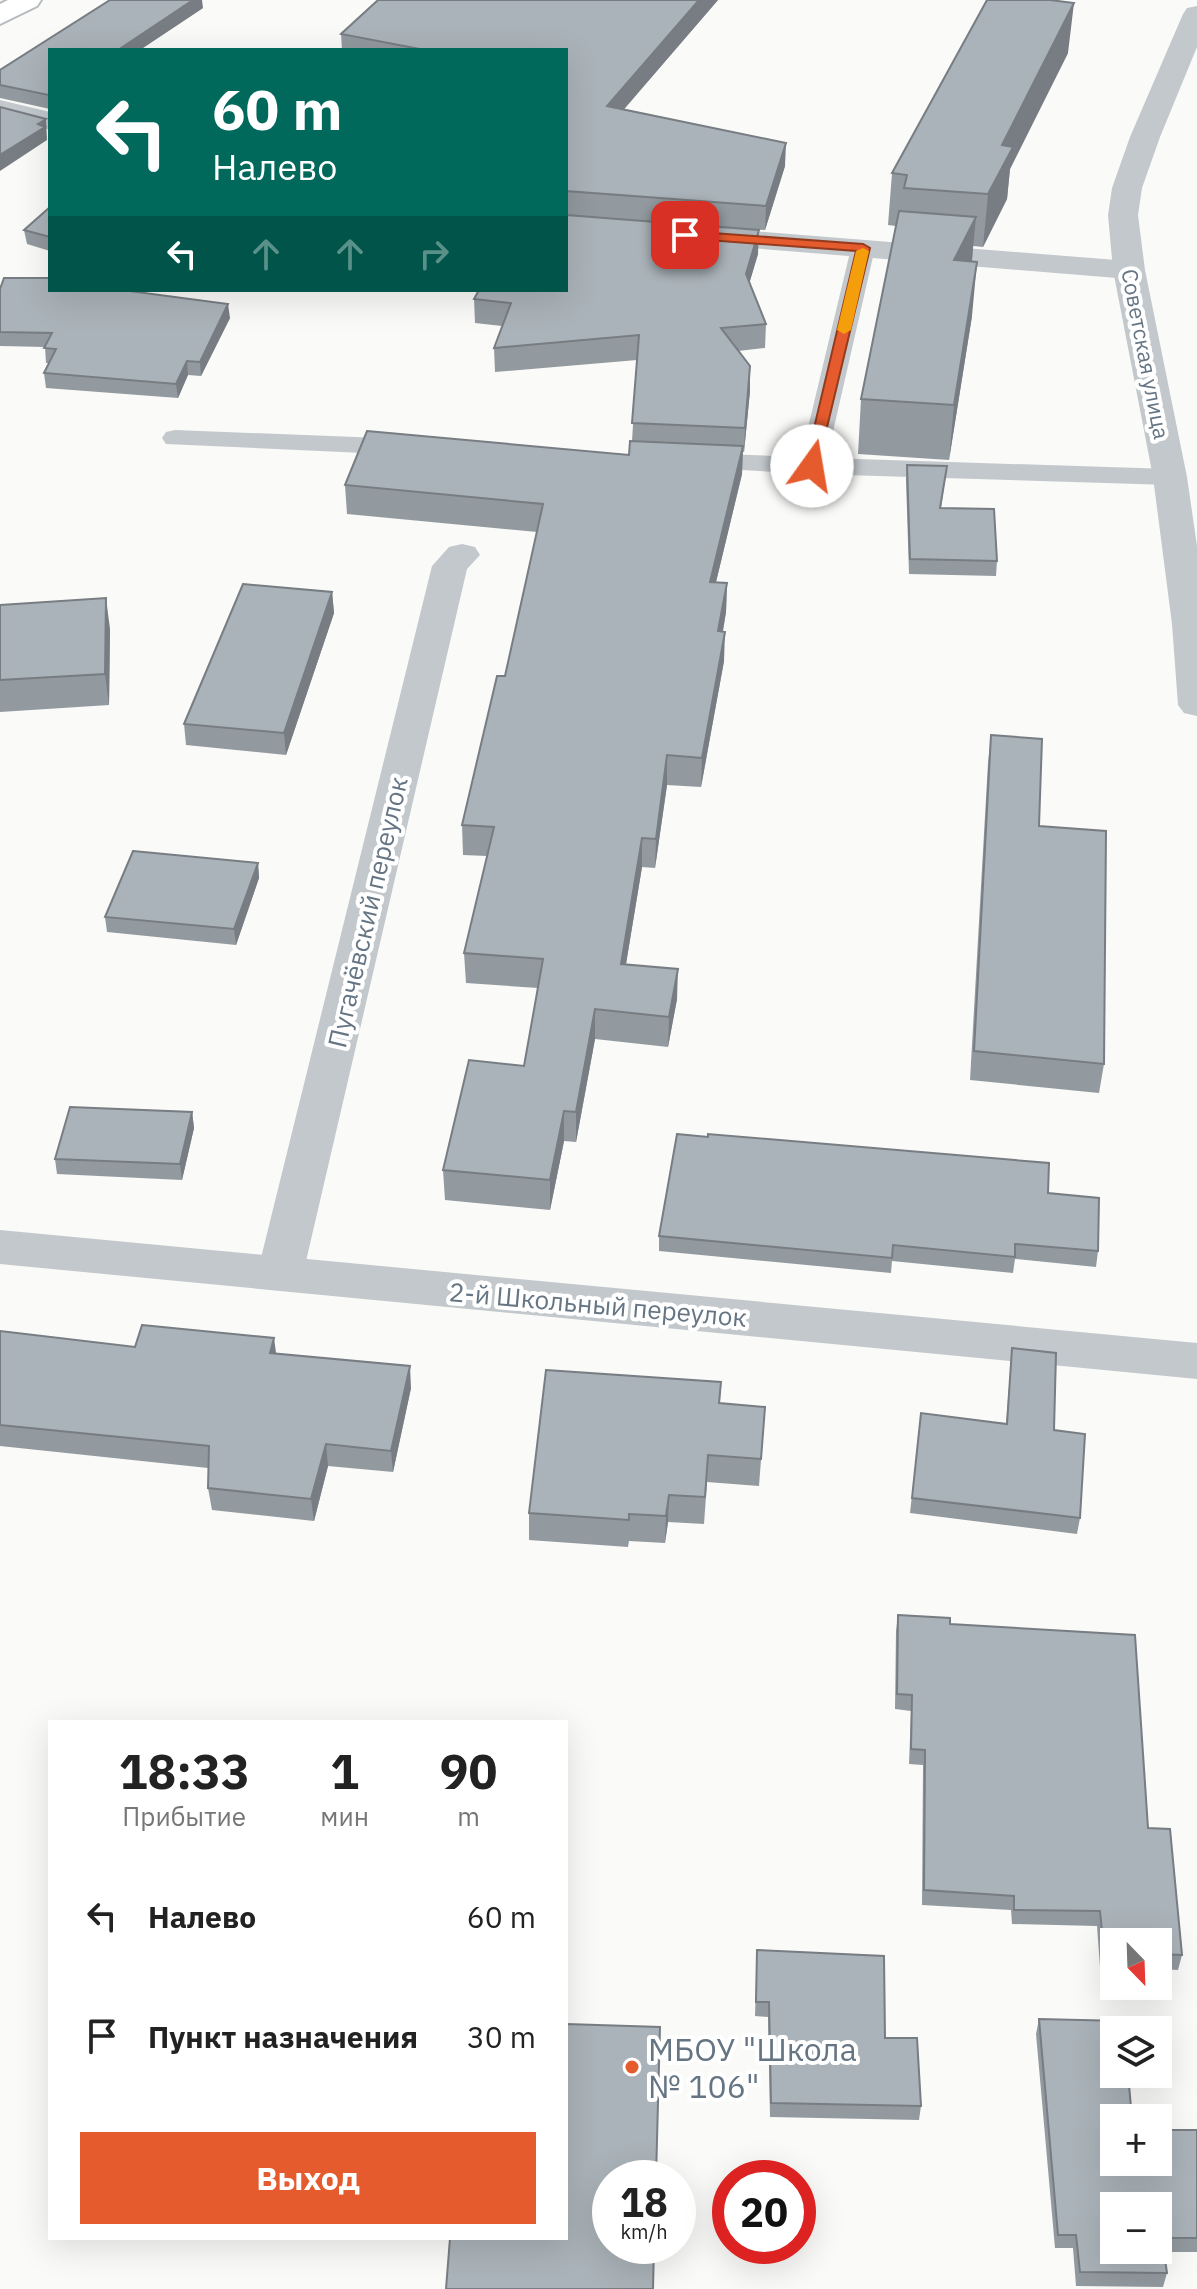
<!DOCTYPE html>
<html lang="ru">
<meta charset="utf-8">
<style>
body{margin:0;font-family:"IBM Plex Sans",sans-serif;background:#f2f2f2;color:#222;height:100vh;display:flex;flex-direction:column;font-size:30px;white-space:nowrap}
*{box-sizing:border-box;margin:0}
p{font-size:26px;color:#767676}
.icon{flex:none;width:44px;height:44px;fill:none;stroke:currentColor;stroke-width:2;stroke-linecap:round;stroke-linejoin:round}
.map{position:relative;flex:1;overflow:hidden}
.details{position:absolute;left:48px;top:1720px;width:520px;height:520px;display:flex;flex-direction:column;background:#fff;border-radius:0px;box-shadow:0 8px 32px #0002}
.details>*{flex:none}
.top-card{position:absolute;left:48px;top:48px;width:520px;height:244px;border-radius:0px;box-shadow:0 8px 32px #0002;background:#00695c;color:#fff;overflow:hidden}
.needle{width:52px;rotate:157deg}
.controls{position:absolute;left:1100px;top:1928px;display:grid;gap:16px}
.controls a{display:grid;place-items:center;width:72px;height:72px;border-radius:0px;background:#fff;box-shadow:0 8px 32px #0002;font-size:40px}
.speed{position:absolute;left:592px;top:2160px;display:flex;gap:16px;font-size:40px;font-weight:700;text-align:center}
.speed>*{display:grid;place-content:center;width:104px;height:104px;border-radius:50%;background:#fff;box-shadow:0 8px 32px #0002;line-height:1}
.speed small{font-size:20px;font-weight:400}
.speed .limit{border:12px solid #d22;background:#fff;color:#111}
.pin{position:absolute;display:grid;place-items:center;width:68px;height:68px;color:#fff;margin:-34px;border-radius:16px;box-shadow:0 4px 12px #0006}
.me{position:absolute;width:88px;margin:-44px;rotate:13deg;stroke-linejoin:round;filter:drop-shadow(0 0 6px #0008)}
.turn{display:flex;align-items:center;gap:28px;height:168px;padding:0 32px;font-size:36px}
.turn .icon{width:104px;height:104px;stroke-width:2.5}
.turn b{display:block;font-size:56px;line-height:68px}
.lanes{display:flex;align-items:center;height:76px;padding:0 32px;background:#0003;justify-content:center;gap:40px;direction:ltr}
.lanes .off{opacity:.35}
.eta{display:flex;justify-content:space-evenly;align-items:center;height:136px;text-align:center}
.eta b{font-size:48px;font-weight:800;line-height:56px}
.primary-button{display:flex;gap:16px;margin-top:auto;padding:16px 32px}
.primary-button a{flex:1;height:92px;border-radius:0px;background:#e55b2d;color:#fff;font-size:32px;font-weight:800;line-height:92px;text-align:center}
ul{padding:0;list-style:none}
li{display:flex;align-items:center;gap:24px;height:120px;padding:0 32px}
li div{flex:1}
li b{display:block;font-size:30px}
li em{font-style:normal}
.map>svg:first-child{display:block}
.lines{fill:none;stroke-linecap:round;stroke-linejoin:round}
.secondary-casing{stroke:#b6bbc0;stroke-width:4}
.service{fill:#c3c8cc;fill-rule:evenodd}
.minor{fill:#c3c8cc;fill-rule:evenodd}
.tertiary{fill:#c3c8cc;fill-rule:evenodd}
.secondary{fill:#fff;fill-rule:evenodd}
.wall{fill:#929a9f}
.shaded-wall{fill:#777d82}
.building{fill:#aab3b9;stroke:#777d82;stroke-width:2;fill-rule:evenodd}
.route{fill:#e55b2d;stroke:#953b1d;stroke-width:2}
.slow{fill:#f59e0b}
.poi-dot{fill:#e55b2d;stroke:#fff;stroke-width:3}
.labels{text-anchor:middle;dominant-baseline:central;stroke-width:8;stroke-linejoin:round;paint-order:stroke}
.far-street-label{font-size:22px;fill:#657583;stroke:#fff}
.street-label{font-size:26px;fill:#657583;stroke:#fff}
.near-poi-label{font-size:32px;fill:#657583;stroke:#fff;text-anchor:start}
</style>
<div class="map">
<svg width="1197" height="2289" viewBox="0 0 1197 2289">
<rect width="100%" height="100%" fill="#fafaf8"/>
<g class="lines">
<defs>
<polygon id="secondary" points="8,0 41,0 37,6 0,24 0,4"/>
</defs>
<use href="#secondary" class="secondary-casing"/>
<g class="service">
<polygon points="863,241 871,243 875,248 827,458 1170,469 1179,471 1183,477 1179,483 1170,485 812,474 686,467 682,461 686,455 695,453 801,457 851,248 855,243"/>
<polygon points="175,430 407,439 416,441 420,447 416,453 407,455 166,444 162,438 166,432"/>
</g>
<g class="minor">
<polygon points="0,100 50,112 50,130 0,118"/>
<polygon points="701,227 1129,261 1140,263 1145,270 1140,277 1129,279 690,243 686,236 690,229"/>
<polygon points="462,544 475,547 480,555 467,569 303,1274 296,1286 280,1291 264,1286 257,1274 432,566 449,547"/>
</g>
<g class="tertiary">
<polygon points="1197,6 1197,47 1160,137 1142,188 1138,215 1145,270 1187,477 1197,546 1197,716 1184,713 1178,705 1172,624 1153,477 1113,270 1108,215 1112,188 1130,137 1183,14 1187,8"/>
<polygon points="0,1230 1197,1343 1197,1379 0,1264"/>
</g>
<use href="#secondary" class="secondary"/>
</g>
<g class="wall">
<polygon points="718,0 624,109 785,166 765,230 566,215 758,254 749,283 766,324 765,348 738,351 750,366 750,391 744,452 743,452 742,474 716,582 727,583 726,612 723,632 724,661 701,787 667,785 655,868 642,867 626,964 677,999 668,1047 595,1039 576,1142 564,1141 550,1210 445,1200 443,1170 524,1066 538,988 466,983 464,953 487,856 463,855 462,825 505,676 537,532 347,514 345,485 629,455 632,441 637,360 495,372 494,348 502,326 475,323 474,299 566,290 566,50 342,50 341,34"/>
<polygon points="203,8 50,109 0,98 0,70"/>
<polygon points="1068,53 1010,169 1007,199 983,247 973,246 972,262 972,316 949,460 858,454 861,399 896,226 888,225 892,173"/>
<polygon points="50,207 50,251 27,244 24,230"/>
<polygon points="0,289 135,290 134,292 230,318 201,376 188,375 178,398 46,388 44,373 49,363 46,363 45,347 0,346"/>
<polygon points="907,465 947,466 941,508 997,561 996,576 909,574 906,480"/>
<polygon points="332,592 334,613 286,755 186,745 184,724"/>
<polygon points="0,605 110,629 109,705 0,712"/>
<polygon points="991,735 1039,826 1104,1064 1099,1093 970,1080 988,763"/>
<polygon points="258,863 259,878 236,945 107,932 105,917"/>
<polygon points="192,1112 194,1128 182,1180 57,1174 55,1159"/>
<polygon points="1048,1193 1098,1251 1096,1267 1015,1259 1013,1273 892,1261 891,1273 659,1251 659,1236"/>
<polygon points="0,1331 135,1347 276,1354 411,1388 393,1472 328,1466 314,1521 212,1510 208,1488 208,1468 0,1446"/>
<polygon points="1012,1348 1054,1430 1080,1518 1077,1534 910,1513 921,1413 1006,1424"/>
<polygon points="721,1382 720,1403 765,1407 759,1486 707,1482 704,1524 668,1522 665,1543 629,1541 628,1547 529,1540 529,1513"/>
<polygon points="898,1615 950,1624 1148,1828 1182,1955 1178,1970 1158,1969 1158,1942 1114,1942 1114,1967 1100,1967 1097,1926 1012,1924 1011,1910 922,1905 923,1765 909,1764 911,1711 895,1709 896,1631"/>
<polygon points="757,1950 885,2038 921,2106 919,2120 770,2117 768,2017 755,2016"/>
<polygon points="1039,2019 1114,2162 1197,2130 1197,2252 1164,2252 1167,2273 1163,2287 1076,2286 1073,2248 1055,2248 1036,2034"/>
</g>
<g class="shaded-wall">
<polygon points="193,0 202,0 203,8 140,50 118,50"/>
<polygon points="699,0 718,0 607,129 607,106"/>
<polygon points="1074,3 1068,53 1010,169 1007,199 983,247 988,194 1002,145"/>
<polygon points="46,119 47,140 0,171 0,155"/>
<polygon points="786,143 785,166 765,230 766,206"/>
<polygon points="976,217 971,270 954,260"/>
<polygon points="759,230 758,254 745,298 746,274"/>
<polygon points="977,262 972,316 949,460 954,405"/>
<polygon points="228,304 230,318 201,376 200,362"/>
<polygon points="187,361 188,375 178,398 176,384"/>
<polygon points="750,366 750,391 744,452 745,428"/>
<polygon points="743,446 742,474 709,611 710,582"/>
<polygon points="727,583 726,612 717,661 718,631"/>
<polygon points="332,592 334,613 286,755 284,733"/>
<polygon points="106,598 110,629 109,705 105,674"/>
<polygon points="725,632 724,661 701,787 702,758"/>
<polygon points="667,755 667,785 655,868 656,839"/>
<polygon points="642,838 642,867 621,994 621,964"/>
<polygon points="258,863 259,878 236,945 234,929"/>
<polygon points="678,969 677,999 668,1047 669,1017"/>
<polygon points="595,1009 595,1039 576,1142 576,1112"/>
<polygon points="564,1111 564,1141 550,1210 550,1180"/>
<polygon points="192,1112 194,1128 182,1180 180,1164"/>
<polygon points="274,1338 277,1360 270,1353"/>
<polygon points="410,1366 411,1388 393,1472 391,1451"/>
<polygon points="326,1444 328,1466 314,1521 311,1499"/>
<polygon points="669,1495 668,1522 665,1543 666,1516"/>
</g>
<g class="building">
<polygon points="110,0 193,0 118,50 50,50 50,105 49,95 0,85 0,70"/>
<polygon points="378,0 699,0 607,106 786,143 766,206 566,191 566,50 425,50 341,34"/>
<polygon points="987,0 1050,0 1074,3 1002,145 1013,147 988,194 904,188 907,175 892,173"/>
<polygon points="0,107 46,119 38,124 45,127 0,155"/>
<polygon points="50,207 50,237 24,230"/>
<polygon points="899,211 976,217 954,260 977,262 954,405 861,399"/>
<polygon points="566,215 759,230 746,274 766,324 721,328 750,366 745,428 632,423 639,335 494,348 511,303 474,299 479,290 566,290"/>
<polygon points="4,278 50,278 50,290 122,290 228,304 200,362 187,361 176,384 44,373 56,349 44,348 52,333 0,332 0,289"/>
<polygon points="367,431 629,455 630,441 743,446 710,582 727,583 718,631 725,632 702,758 667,755 656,839 642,838 621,964 678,969 669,1017 595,1009 576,1112 564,1111 550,1180 443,1170 469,1060 524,1066 543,959 464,953 494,827 462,825 497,676 505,676 543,504 345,485"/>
<polygon points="907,465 947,466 940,508 994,509 997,561 910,559"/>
<polygon points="243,584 332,592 284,733 184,724"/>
<polygon points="106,598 105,674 0,680 0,605"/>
<polygon points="991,735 1042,739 1039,826 1106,831 1104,1064 974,1051"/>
<polygon points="133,851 258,863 234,929 105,917"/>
<polygon points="70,1107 192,1112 180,1164 55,1159"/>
<polygon points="677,1134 708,1137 708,1134 1049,1163 1048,1193 1099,1198 1098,1251 1015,1244 1015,1257 893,1245 892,1258 659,1236"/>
<polygon points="142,1325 274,1338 270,1353 410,1366 391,1451 326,1444 311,1499 208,1488 209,1446 0,1425 0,1331 135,1347"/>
<polygon points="1012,1348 1056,1353 1054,1430 1085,1434 1080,1518 912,1498 921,1413 1007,1424"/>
<polygon points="546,1370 721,1382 719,1403 765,1407 761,1459 708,1455 705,1497 669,1495 666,1516 629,1514 629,1520 529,1513"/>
<polygon points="898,1615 950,1618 950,1624 1135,1635 1148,1828 1170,1829 1182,1955 1158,1954 1158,1942 1114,1942 1114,1953 1104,1952 1100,1911 1014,1910 1014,1896 924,1890 925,1750 911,1749 912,1695 897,1694"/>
<polygon points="757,1950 884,1956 885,2038 917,2038 921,2106 771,2103 769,2002 756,2002"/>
<path d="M1039,2019L1122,2021L1123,2030H1114V2074H1128L1132,2118H1114V2162H1158V2130H1197V2238H1162L1167,2273L1080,2272L1076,2235H1058ZM1114,2206H1158V2250H1114Z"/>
<polygon points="566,2024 660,2027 656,2178 610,2178 610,2246 654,2246 653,2289 446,2289 450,2238 566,2238"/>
</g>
<polygon class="route" points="685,231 863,244 870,248 817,469 807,469 805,466 856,251 681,238 679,235"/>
<polygon class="slow" points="863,248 869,251 851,330 844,334 837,330 856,251"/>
<circle class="poi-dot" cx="632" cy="2067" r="8"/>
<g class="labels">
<g class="far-street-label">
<text transform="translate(1146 354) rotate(79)">Советская улица</text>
</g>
<g class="street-label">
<text transform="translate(367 912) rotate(-77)">Пугачёвский переулок</text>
<text transform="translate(598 1304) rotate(5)">2-й Школьный переулок</text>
</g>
<g class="near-poi-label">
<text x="648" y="2049">МБОУ "Школа<tspan x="648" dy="37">№ 106"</tspan></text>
</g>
</g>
</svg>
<div class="controls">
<a><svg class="needle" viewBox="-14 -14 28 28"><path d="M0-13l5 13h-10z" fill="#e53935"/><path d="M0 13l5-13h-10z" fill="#767676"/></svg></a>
<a><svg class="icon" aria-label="layers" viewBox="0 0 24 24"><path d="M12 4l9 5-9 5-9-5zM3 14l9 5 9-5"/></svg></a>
<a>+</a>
<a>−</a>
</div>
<div class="speed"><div>18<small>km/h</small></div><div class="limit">20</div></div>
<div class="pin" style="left:685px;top:235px;background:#d93025"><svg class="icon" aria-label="arrive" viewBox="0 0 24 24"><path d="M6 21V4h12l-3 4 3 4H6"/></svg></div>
<svg class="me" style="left:812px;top:466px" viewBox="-20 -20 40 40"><circle r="19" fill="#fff"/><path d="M0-13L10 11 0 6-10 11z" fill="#e55b2d"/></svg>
<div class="top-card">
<div class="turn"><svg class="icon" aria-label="left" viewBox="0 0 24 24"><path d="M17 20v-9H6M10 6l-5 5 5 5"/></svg><div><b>60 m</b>Налево</div></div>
<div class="lanes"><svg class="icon" aria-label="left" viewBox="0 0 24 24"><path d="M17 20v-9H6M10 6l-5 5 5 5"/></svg><svg class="icon off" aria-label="ahead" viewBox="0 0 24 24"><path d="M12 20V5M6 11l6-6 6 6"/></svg><svg class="icon off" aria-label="ahead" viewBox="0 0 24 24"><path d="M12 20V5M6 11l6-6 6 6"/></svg><svg class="icon off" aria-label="right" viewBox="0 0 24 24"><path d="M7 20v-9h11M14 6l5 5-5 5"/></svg></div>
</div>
<section class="details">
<div class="eta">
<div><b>18:33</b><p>Прибытие</p></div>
<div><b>1</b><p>мин</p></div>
<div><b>90</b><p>m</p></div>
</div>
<ul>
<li><svg class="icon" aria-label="left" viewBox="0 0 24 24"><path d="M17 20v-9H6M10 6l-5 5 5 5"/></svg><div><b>Налево</b></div><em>60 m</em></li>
<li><svg class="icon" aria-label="arrive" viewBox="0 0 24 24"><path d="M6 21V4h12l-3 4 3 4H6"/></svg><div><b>Пункт назначения</b></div><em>30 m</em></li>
</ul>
<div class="primary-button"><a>Выход</a></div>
</section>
</div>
